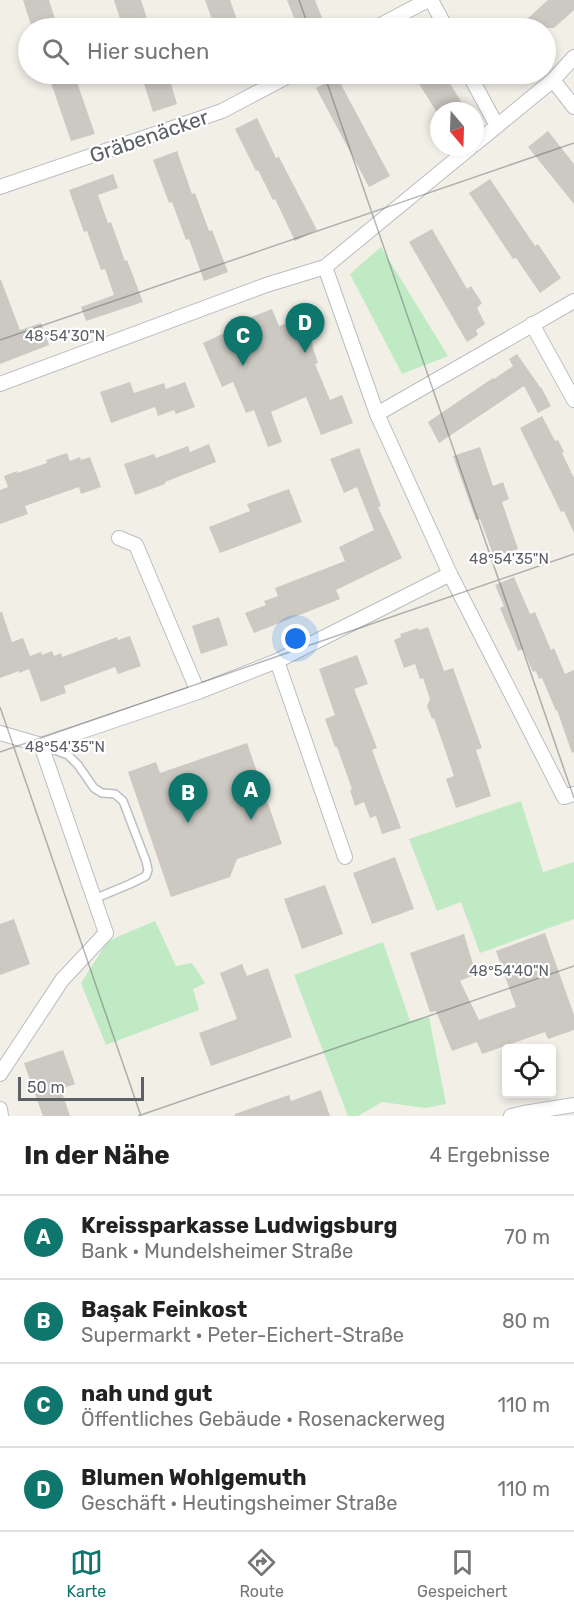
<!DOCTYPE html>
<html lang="de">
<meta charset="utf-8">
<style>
:root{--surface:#fff;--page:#f2f2f2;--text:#222;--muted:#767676;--line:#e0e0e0;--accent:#0f766e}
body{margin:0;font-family:Rubik,sans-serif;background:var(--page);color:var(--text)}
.controls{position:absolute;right:18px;bottom:18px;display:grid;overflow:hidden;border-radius:6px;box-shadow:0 3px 9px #0003}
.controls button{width:54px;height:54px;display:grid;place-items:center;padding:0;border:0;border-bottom:2px solid var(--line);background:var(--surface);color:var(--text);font:30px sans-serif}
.compass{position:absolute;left:430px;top:102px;width:54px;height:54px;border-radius:50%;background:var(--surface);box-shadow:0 3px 9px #0003;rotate:161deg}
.scale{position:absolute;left:18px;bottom:15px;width:126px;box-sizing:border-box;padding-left:6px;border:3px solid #5d6167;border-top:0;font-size:16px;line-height:21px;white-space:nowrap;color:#5d6167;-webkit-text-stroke:4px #fff;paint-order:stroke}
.you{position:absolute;left:296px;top:639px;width:21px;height:21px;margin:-15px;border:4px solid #fff;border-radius:50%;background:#1a73e8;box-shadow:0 0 0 9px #1a73e833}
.badge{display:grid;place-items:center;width:39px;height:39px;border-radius:50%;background:var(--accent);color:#fff;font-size:20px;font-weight:700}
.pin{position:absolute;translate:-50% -50px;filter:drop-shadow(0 2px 3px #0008)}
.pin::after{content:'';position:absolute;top:32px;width:21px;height:18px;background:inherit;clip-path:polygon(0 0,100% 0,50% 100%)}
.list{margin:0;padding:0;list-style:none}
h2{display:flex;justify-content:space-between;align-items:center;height:78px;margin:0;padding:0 24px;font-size:26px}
h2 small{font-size:20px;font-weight:400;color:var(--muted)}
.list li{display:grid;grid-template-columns:39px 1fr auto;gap:18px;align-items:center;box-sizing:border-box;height:84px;padding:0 24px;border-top:2px solid var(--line)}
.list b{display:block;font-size:22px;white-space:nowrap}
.list p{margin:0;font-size:20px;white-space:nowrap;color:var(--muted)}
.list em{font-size:20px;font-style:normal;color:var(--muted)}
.icon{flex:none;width:33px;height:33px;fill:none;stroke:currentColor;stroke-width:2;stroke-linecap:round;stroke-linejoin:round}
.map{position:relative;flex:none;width:574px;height:1116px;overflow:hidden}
.search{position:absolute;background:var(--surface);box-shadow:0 3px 9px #0003;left:18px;right:18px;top:18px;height:66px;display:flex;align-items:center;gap:15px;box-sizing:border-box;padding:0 21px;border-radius:33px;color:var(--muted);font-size:22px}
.sheet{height:414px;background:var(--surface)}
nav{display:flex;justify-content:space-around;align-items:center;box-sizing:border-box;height:84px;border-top:2px solid var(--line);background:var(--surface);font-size:16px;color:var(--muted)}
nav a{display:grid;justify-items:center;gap:3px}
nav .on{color:var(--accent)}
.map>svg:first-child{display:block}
.green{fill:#c0eac4}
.building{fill:#ccc9c2}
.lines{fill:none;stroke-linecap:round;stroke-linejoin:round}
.service-casing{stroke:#babdc2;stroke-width:10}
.minor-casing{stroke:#babdc2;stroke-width:16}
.service{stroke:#fff;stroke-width:7}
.minor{stroke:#fff;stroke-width:14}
.ticks{fill:none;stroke:#5d6167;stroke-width:1.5;stroke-opacity:0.45}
.labels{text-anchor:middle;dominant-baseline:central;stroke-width:4.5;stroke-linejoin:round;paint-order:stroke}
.street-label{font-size:21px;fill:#5d6167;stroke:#fff}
.ticks-label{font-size:15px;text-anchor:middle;fill:#5d6167;stroke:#fff;stroke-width:4.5;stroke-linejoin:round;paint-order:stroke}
</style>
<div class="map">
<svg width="574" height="1116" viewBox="0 0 574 1116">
<rect width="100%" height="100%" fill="#f1efe6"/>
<g class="green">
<path d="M381,247L448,356L402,374L350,274Z"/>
<path d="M521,801L543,872L574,862V919L480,953L461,902L437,911L409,839Z"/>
<path d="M155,921L176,966L192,963L205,983L193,989L199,1010L106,1045L81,983L108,941Z"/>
<path d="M383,942L410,1021L429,1017L446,1104L425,1108L382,1102L358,1116H348L294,975Z"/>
</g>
<g class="building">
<path d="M23,0H49L58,28H32Z"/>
<path d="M114,0H141L150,28H123Z"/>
<path d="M205,0H230L240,28H215Z"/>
<path d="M287,0H315L326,28H298Z"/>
<path d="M548,0H574V10L554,28H517Z"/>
<path d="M48,74H74L95,134L71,141Z"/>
<path d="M141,74H168L177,104L153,112Z"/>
<path d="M413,74H444L467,111H436Z"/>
<path d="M337,77L390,176L369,187L316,88Z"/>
<path d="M257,118L276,158L279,157L317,230L295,241L275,199L273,200L258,170L256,171L235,129Z"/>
<path d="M548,131L574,164V204L528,147Z"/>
<path d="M177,151L192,194L195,193L209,231L212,230L228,272L204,281L189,239L186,240L172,202L169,203L153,160Z"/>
<path d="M113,174L118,188L98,195L108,223L111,222L125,261L127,260L143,302L86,321L81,307L114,295L105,269L101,270L87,231L84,232L69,190Z"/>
<path d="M490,179L535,246L538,244L561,278L540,293L516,258L513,259L469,193Z"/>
<path d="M432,229L467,289L471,286L482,303L477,308L485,324L476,330L478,335L467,342L409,242Z"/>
<path d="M0,280H1L20,330L41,323L49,345L0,364Z"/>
<path d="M272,309L279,326L285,324L288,332L307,334L312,339L313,348L318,363L315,364L330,400L342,395L353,423L321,435L306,397L271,412L282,442L268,447L254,410L246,413L233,382L222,387L203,343L246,323L249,318Z"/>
<path d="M517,354L540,387H541L551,406L538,413L524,386L439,443L428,422L493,378L494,379L513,366L509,359Z"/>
<path d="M130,382L134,393L164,383L166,389L185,382L195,407L176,414L174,410L158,416L155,407L111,423L100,392Z"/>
<path d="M542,416L555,441L558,440L564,452L562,453L574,478V533L564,511L561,512L520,428Z"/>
<path d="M209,444L216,462L165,482V484L135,495L124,464L154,454L156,458L188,446L190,452Z"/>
<path d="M480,447L493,486L503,482L509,499L502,502L518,549L494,557L480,519L476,520L453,456Z"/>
<path d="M359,448L381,506L378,507L402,558L336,590L340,599L254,633L245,613L266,605L264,601L278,596L275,588L345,561L339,547L374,530L357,487L344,493L330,459Z"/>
<path d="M67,453L70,461L80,457L81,460L90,457L101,487L81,494L79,487L25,506L28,514L0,524V490L8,487L4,476L17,471V473L47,463L46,460Z"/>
<path d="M289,489L302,522L220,553L209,527L250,511L247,504Z"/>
<path d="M514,577L530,614L535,612L551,650L554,648L565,674L574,670V752L572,753L557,710L556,711L542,678L539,679L536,671L533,672L523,649L518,651L500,608L504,606L495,585Z"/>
<path d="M0,612H2L12,642L23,638L30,656L41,652L42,655L52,651L54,656L61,653L62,657L117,637L118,640L130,636L141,666L118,674L115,667L64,686L66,693L41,702L29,669L19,673V671L0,678Z"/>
<path d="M219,617L228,645L201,654L192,626Z"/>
<path d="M428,627L444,671L453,668L482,748L476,750L491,796L456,808L446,779L454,776L434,718L432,719L427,706L430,699L423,678L420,679L415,664L404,668L394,640L401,637L400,634L418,628L419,630Z"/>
<path d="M357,655L368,684L354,689L377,748L372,750L401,828L382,834L376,816L370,818L364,802L355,806L350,790L352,789L337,747H335L325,719L335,715L319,669Z"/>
<path d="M247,743L282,844L237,859L230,877L171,897L128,772L156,762L160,773Z"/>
<path d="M395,857L414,909L372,924L353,873Z"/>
<path d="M325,885L343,934L302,949L284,899Z"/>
<path d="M14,919L30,964L0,975V924Z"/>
<path d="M545,933L574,1015V1030L548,1039L545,1032L482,1054L477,1042L452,1051L436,1011L430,1012L410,953L464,934L476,974L460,981L479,1020L516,1007L496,951Z"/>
<path d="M242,964L247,976L268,968L292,1037L211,1066L199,1033L237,1019L220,973Z"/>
<path d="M63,1050L75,1084L61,1089L70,1116H43L24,1063Z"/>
<path d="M321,1090L330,1116H235V1114L289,1095L291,1101Z"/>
</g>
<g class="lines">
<defs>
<path id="service" d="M44,746L68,755L78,765L94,788L102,793L115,794L123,801L146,861L148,870L146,876L130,884L94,899"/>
<g id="minor">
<path d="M431,0L446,28"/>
<path d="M375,28L428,0"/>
<path d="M469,74L497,126"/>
<path d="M553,80L574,107"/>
<path d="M475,144L553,80L574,57"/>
<path d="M0,187L222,111L292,74"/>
<path d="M325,267L377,414L450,574L564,797L574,794"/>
<path d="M532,324L574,400"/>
<path d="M0,384L266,285L325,267L471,147"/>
<path d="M377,414L574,301"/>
<path d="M119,538L136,545L198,692"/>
<path d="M277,661L345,857"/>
<path d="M0,733L41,745L106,933L62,980L0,1074"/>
<path d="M41,745L198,692L277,661L450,574"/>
<path d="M0,1109L1,1116"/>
<path d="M511,1116L524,1113L574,1105"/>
</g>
</defs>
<use href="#service" class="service-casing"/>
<use href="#minor" class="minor-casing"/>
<use href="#service" class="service"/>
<use href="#minor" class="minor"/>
</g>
<path class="ticks" d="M299,0L309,28M324,74L574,798M0,340L574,143M0,707L141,1116M0,752L574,554M138,1116L574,966"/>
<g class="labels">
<g class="street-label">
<text transform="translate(149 136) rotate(-19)">Gräbenäcker</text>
</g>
</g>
<g class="ticks-label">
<text x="65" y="341">48°54'30"N</text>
<text x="509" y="564">48°54'35"N</text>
<text x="65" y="752">48°54'35"N</text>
<text x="509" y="976">48°54'40"N</text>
</g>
</svg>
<div class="controls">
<button><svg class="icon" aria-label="locate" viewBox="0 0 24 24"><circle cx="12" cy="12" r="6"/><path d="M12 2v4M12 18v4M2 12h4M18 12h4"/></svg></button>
</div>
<svg class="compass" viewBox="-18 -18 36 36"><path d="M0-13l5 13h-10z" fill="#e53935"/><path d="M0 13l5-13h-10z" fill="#767676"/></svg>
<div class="scale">50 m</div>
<div class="you"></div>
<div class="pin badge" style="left:251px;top:820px">A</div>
<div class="pin badge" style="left:188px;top:823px">B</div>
<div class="pin badge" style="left:243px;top:366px">C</div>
<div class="pin badge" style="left:305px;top:353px">D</div>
<div class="search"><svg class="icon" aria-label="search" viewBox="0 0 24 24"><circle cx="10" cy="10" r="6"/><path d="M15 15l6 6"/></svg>Hier suchen</div>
</div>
<section class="sheet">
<h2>In der Nähe<small>4 Ergebnisse</small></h2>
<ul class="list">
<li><span class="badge">A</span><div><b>Kreissparkasse Ludwigsburg</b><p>Bank · Mundelsheimer Straße</p></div><em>70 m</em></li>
<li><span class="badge">B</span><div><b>Başak Feinkost</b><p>Supermarkt · Peter-Eichert-Straße</p></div><em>80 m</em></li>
<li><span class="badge">C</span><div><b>nah und gut</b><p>Öffentliches Gebäude · Rosenackerweg</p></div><em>110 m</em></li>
<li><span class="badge">D</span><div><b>Blumen Wohlgemuth</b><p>Geschäft · Heutingsheimer Straße</p></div><em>110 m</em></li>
</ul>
</section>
<nav>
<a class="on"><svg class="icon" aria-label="map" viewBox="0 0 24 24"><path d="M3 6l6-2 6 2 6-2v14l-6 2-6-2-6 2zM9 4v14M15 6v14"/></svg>Karte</a>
<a><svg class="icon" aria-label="directions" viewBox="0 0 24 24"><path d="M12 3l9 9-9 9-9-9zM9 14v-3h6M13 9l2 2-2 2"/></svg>Route</a>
<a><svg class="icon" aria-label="saved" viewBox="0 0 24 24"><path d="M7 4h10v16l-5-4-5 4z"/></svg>Gespeichert</a>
</nav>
